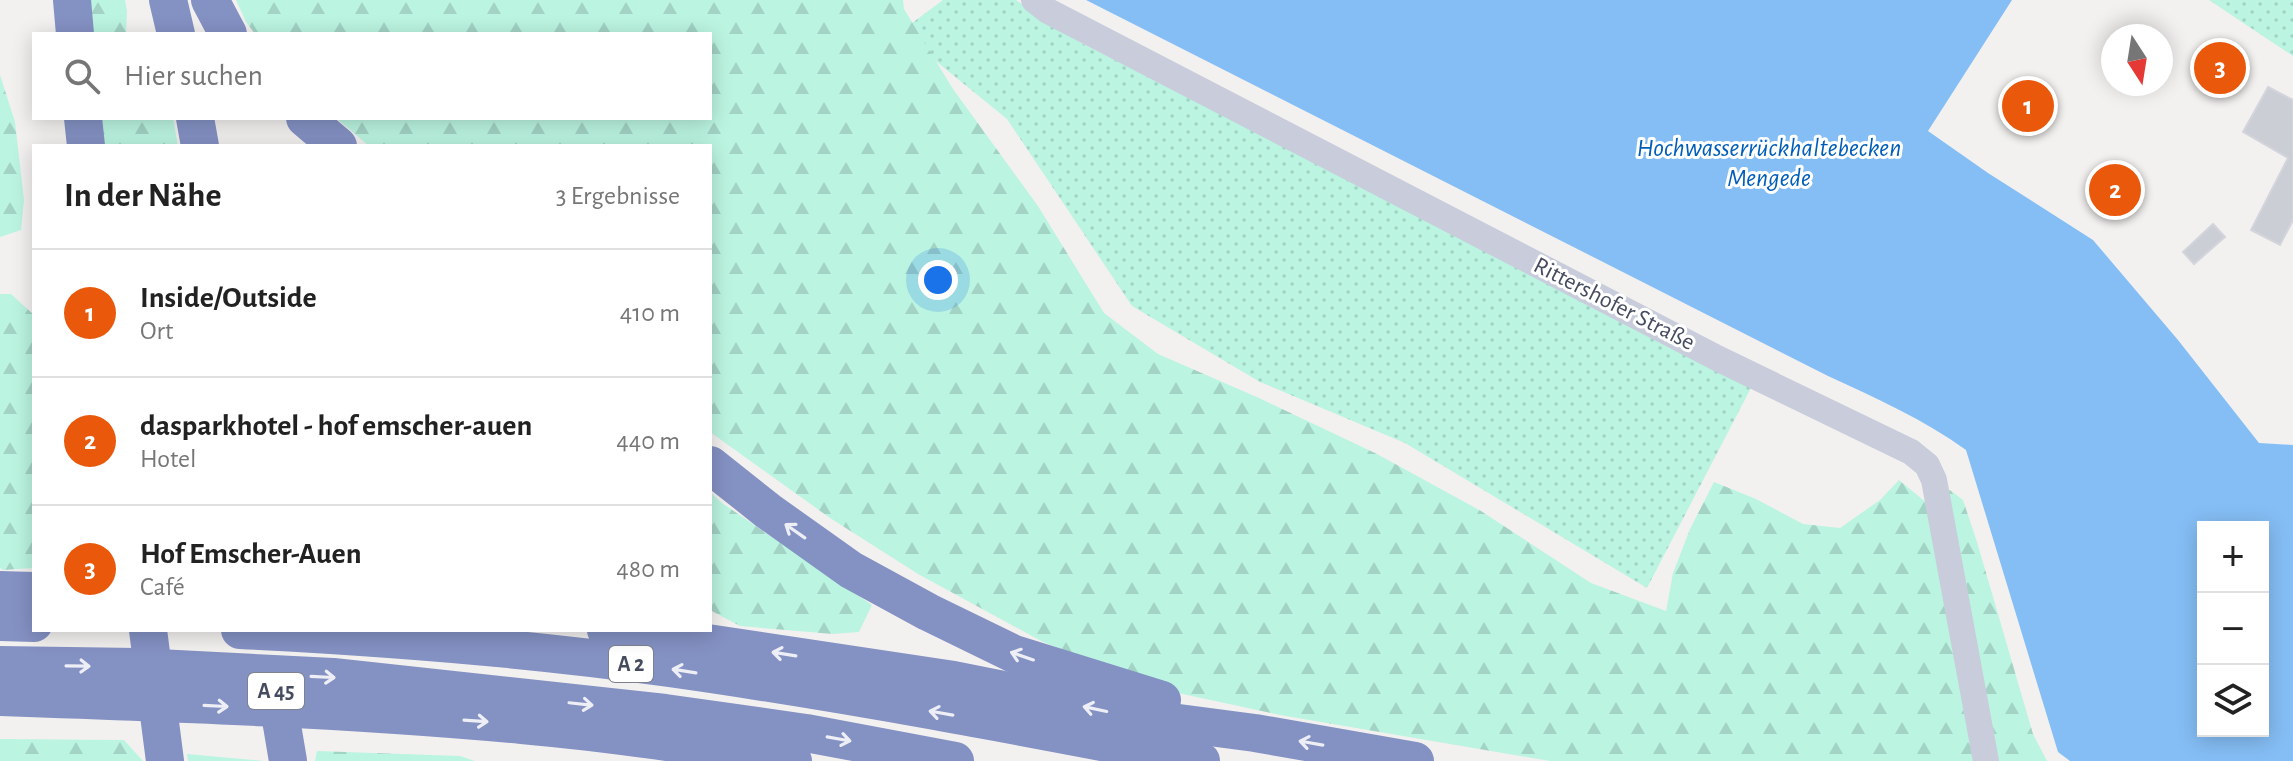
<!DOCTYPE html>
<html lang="de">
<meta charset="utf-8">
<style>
:root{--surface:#fff;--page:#f2f2f2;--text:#222;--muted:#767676;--line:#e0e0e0;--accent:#ea580c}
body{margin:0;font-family:"Alegreya Sans",sans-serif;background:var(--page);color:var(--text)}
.controls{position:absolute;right:24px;bottom:24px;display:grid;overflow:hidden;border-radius:0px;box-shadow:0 4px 20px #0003}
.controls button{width:72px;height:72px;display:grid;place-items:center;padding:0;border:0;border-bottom:2px solid var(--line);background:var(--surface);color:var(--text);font:40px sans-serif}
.compass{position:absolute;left:2101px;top:24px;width:72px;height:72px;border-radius:50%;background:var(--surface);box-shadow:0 4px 20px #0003;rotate:168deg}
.you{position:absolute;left:938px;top:280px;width:28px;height:28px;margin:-20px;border:6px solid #fff;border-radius:50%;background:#1a73e8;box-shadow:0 0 0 12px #1a73e833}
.badge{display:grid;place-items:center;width:52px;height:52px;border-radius:50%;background:var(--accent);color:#fff;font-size:26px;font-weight:700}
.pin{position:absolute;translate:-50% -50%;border:4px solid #fff;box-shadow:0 2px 8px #0006}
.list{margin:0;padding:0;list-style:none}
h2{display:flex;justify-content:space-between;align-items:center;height:104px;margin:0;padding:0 32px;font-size:34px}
h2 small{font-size:26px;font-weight:400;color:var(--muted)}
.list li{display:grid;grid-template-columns:52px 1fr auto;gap:24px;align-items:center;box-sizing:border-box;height:128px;padding:0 32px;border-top:2px solid var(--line)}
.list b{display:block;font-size:30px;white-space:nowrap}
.list p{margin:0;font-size:26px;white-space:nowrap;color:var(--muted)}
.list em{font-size:26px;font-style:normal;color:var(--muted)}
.icon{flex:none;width:44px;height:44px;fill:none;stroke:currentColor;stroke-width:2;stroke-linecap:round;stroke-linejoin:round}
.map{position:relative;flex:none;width:2293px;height:761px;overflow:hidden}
.search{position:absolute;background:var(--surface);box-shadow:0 4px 20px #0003;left:32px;top:32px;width:680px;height:88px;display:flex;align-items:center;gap:20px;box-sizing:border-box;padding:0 28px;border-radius:0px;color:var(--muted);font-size:30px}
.panel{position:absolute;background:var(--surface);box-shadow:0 4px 20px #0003;left:32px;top:144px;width:680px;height:488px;border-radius:0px}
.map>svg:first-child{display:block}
.grass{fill:url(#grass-dots)}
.forest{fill:url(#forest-firs)}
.water{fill:#85bef5;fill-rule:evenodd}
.building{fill:#ccced6;stroke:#d4d4dc;stroke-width:2}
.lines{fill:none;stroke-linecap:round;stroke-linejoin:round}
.minor{stroke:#c9cddb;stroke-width:26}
.highway{stroke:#8491c3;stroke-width:38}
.oneway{stroke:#edeef6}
.labels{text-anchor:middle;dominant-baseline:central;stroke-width:6;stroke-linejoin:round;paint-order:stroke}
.shield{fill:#fff;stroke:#7e8290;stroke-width:2}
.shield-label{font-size:22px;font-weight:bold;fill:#464c60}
.street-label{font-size:24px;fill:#464c60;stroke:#fff}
.water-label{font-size:26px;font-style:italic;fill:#005eb9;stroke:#fff}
</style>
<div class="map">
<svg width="2293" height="761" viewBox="0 0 2293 761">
<defs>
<pattern id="grass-dots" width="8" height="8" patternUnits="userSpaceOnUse" patternTransform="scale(2)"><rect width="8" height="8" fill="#bbf4e1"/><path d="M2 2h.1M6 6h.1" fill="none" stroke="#a2d3c4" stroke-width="1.8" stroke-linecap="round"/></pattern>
<pattern id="forest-firs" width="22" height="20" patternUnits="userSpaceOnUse" patternTransform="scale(2)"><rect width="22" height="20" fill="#bbf4e1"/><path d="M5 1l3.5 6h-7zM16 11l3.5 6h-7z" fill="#a2d3c4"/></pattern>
</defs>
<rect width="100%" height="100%" fill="#f3f1f0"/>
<g class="grass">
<path d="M943,0H1016L1081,43L1383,194L1753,384L1647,588L1405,443L1260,382L1132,306L1007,119L900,32Z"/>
<path d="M2209,0H2293V56Z"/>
</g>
<g class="forest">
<path d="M89,0H125L127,11L126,34H92Z"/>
<path d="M236,0H903L904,9L953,89L1038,206L1104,313L1158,354L1259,398L1377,454L1481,511L1591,583L1666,611L1673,573L1690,529L1714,482L1756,499L1803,524L1840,528L1880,500L1899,480L1928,504L1940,501L1950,490L1963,500L1977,542L2033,734L2047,761H1550L1280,715L1164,690L1043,642L918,574L830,518L710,432V146H369L336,118H710V34H255L246,22Z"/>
<path d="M0,75L15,122L24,200L21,230L0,237Z"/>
<path d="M100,118H173L178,146H103Z"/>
<path d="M0,294H11L34,315V568L3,570L0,568Z"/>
<path d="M710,492L722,503L872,605L859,632L833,634L740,626L710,610Z"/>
<path d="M0,739L124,740L143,761H0Z"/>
<path d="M317,751L460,756L475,761H315Z"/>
<path d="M187,754L265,761H188Z"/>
</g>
<path class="water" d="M1086,0H2012L1928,131L1988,173L2093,240L2178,340L2259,443L2293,445V761H2070L2058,752L1966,450C1923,419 1876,398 1828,376ZM2203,527H2263V731H2203Z"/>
<g class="building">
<path d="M2214,44L2244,63L2224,94L2194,75Z"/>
<path d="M2268,87L2293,100V220L2280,245L2251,230L2288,158L2243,132Z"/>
<path d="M2213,224L2225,237L2194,264L2183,252Z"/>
</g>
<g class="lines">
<path class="minor" d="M1034,0L1048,11L1719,359L1911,452L1927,465L1934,480L1986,761"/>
<g class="highway">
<path d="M72,0L75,34"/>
<path d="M168,0L176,34"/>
<path d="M210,0L228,34"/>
<path d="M83,118L86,146"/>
<path d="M195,118L200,146"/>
<path d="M305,118L338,146"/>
<path d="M710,465L768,511L851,570L928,612L1014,654L1162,700"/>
<path d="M0,590L34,591"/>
<path d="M0,622L34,623"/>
<path d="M148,630L165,761"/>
<path d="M240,630C383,637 527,648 669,668C847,693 1024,727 1201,761"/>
<path d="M606,630L674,638L954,680L1141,718L1255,733L1415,761"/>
<path d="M0,665L138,667L333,677L665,713L806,733L955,761"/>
<path d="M275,684L288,761"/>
<path d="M0,697C174,703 348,709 522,725C613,733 703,747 793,761"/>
</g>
</g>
<defs><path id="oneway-shaft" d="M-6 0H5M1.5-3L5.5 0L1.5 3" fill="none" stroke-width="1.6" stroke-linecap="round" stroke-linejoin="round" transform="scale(2)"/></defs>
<g class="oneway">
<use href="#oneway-shaft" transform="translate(795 531) rotate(-145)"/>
<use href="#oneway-shaft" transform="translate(784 654) rotate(-171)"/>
<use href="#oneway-shaft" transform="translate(1022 656) rotate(-161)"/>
<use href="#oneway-shaft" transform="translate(78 666) rotate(1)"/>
<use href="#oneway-shaft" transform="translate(684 671) rotate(-171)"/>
<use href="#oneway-shaft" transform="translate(323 677) rotate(3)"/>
<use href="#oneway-shaft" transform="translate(581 704) rotate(6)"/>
<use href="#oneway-shaft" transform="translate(216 706) rotate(3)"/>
<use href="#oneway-shaft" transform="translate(1095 709) rotate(-168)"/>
<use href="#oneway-shaft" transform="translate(941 713) rotate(-170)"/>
<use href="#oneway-shaft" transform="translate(476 721) rotate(4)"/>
<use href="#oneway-shaft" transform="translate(839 739) rotate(10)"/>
<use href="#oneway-shaft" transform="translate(1311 743) rotate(-170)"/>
</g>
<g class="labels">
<g class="shield">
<rect x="609" y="646" width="44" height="36" rx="6"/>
<rect x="248" y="673" width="56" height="36" rx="6"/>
</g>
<g class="shield-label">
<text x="631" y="664">A 2</text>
<text x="276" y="691">A 45</text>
</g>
<g class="street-label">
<text transform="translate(1614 304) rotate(27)">Rittershofer Straße</text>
</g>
<g class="water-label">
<text x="1769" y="148">Hochwasserrückhaltebecken<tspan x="1769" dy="30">Mengede</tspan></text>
</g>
</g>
</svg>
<div class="controls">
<button>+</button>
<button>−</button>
<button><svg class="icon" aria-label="layers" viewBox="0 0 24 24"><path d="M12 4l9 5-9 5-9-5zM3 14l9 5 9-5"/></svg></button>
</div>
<svg class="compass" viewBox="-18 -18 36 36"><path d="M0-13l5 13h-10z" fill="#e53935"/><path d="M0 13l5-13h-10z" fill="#767676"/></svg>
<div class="you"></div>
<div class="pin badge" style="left:2028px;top:106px">1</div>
<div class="pin badge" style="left:2115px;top:190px">2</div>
<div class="pin badge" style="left:2220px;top:68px">3</div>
<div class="search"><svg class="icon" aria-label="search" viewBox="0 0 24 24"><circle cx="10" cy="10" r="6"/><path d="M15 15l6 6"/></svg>Hier suchen</div>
<section class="panel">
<h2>In der Nähe<small>3 Ergebnisse</small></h2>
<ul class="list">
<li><span class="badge">1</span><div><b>Inside/Outside</b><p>Ort</p></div><em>410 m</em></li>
<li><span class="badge">2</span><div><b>dasparkhotel - hof emscher-auen</b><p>Hotel</p></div><em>440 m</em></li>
<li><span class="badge">3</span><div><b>Hof Emscher-Auen</b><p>Café</p></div><em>480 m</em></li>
</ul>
</section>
</div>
